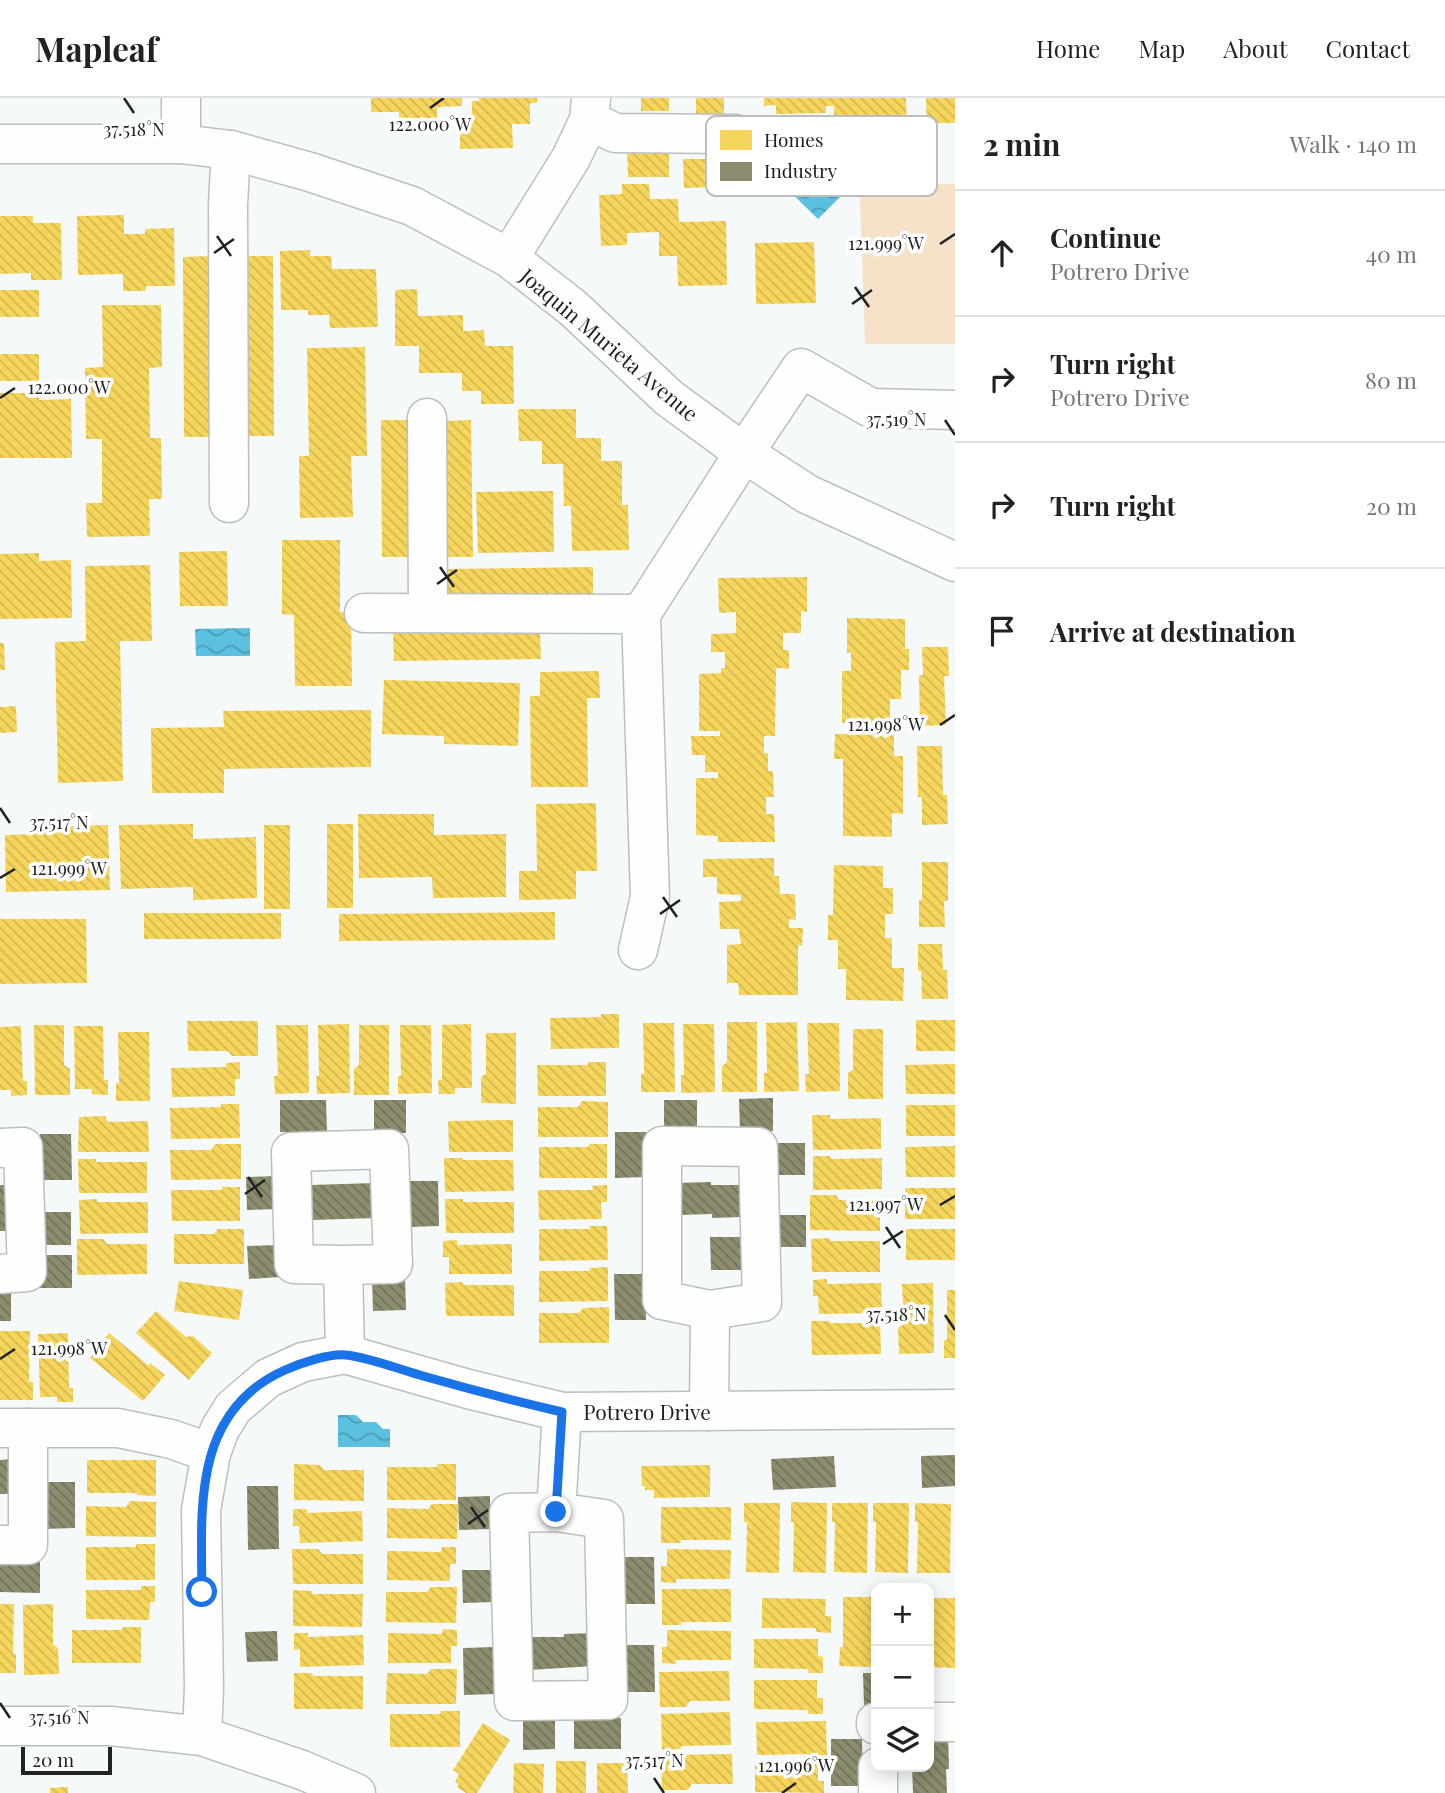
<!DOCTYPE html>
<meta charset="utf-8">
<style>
:root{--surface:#fff;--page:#f6f6f6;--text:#222;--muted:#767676;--line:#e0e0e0}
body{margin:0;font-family:"Playfair Display",serif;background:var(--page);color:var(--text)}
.controls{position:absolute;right:21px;bottom:21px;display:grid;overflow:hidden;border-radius:14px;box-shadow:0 4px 18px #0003}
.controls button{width:63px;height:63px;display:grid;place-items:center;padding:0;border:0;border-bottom:2px solid var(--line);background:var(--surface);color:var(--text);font:35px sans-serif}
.scale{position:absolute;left:21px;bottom:18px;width:91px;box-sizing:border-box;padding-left:7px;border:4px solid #202223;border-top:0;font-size:19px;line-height:24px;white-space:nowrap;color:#202223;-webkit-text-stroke:5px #fff;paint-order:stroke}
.stop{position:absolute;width:21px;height:21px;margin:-16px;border:5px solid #1a73e8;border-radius:50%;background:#fff}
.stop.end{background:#1a73e8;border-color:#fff;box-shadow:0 2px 7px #0008}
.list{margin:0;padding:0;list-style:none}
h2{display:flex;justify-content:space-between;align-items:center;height:91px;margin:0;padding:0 28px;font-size:30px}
h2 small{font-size:23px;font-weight:400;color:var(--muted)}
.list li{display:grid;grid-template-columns:46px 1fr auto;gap:21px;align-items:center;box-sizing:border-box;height:126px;padding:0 28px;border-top:2px solid var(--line)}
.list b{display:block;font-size:26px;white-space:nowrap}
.list p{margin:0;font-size:23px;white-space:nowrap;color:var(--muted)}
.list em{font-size:23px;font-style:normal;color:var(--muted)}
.icon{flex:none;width:38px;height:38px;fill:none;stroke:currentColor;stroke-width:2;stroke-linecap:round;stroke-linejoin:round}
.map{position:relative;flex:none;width:955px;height:1695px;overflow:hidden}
header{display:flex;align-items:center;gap:42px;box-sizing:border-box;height:98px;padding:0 35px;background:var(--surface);border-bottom:2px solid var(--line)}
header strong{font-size:33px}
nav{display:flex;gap:38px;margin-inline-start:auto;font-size:24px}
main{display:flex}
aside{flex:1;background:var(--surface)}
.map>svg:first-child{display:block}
.pitch{fill:#f6e2c8}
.water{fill:url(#water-waves)}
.homes{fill:url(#homes-back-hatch)}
.industry{fill:url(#industry-back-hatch)}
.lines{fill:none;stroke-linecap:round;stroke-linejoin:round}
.minor-casing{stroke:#bcbfc0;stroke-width:41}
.minor{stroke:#fefefe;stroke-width:38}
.route{stroke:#1a73e8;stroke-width:9}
.ticks{fill:none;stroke:#202223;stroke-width:2.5}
.labels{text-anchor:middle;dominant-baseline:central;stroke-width:7;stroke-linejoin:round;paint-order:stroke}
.street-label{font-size:21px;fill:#202223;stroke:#fff}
.key{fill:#fff;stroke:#bcbdbd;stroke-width:2}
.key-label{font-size:19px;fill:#202223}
.ticks-label{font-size:18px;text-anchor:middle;fill:#202223;stroke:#fff;stroke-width:7;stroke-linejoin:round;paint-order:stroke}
</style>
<header>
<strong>Mapleaf</strong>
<nav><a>Home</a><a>Map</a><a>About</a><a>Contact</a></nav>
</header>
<main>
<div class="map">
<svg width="955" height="1695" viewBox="0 0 955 1695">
<defs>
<pattern id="water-waves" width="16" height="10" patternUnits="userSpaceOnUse" patternTransform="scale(1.75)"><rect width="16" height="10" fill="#5cc1e0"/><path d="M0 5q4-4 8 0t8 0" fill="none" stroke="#4c9cb5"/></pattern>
<pattern id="homes-back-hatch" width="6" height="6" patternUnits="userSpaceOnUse" patternTransform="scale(1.75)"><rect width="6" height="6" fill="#f6d55c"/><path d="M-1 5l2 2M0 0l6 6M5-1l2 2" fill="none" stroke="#d3b750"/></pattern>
<pattern id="industry-back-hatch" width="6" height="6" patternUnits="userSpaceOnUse" patternTransform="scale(1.75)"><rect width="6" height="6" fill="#8c8c6e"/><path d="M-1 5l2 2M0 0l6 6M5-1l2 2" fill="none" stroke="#72725a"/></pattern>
</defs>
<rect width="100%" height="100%" fill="#f5f9fa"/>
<path class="pitch" d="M906,86H955V246H865L860,99Z"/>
<g class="water">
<path d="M799,62L822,86L837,72L852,87L818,121L778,82Z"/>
<path d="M250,530V558H196L195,531Z"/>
<path d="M338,1317H356L363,1324H376L383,1331H390V1349H338Z"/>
</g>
<g class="homes">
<path d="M371,0H462V8L437,9V20H399V14H371Z"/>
<path d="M479,0H537V5H530V26H512L513,50L460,51V25H472V3H479Z"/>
<rect x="641" y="0" width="28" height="13"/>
<path d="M696,0H724V26L696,27Z"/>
<path d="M764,0H906L907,29L854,30V25H834V8H826V15L776,16V7L764,8Z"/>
<path d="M926,0H955V25H927Z"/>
<path d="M669,50V79H628L627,51Z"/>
<path d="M683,61H710L711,67L738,66L740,93L714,94L713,89L684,90Z"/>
<path d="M622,86H649L650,101H678L679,124L726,123L727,187L678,188L677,158H659V134L627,135V147L601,148L599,97L622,96Z"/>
<path d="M124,117V136H145V131L174,130L175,188H146V193H123V176L78,177L77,118Z"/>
<path d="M0,118H33V125H61L62,182H31V175L0,176Z"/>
<path d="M814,144L816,205L756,206L755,145Z"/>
<path d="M310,152V158H331L332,171H376L378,229L330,230L329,217H308V212H281L280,153Z"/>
<path d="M211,158V339H184L183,159Z"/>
<path d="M246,158H273L274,338H247Z"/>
<path d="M417,191L418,218L463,217V233L484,232L485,248H513L514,306H481V293H462V275H419V248H395V192Z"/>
<rect x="0" y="192" width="39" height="27"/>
<path d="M102,207H161L162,269L149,270L150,340H161L162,401H149L150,438L87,439L86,405H102V341H86L85,270L103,269Z"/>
<path d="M365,249L367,358H351L353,419L300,420L299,358H309L307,250Z"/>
<rect x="0" y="256" width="39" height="27"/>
<path d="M0,295H39V302L71,301L72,360H0Z"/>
<path d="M518,311H576V340H601V363H622V407H628L629,452L572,453L571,408H564L563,366H542V343H519Z"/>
<path d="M381,322H409L410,459H382Z"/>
<path d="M471,322L473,459H445L444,323Z"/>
<path d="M553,393L554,454L478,455L476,394Z"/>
<path d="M282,442H340V514H351L352,588H295L294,517L282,516Z"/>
<path d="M227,453L228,508H180L179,454Z"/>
<path d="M39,455V463L71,462L72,520L0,521V456Z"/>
<path d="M150,467L152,543H120L123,683L58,685L55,544L86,543L85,468Z"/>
<path d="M593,469V497L447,499L446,471Z"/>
<path d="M807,479V514L801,513V535H783V552H789V571L776,570L775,638H764V655H768V673H773L774,699H766V716H774L775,744H718V738L696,737V680H718V674H705V657H692L691,638H720V633H699V576L721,575V570H725V554H711V536L736,535V514L719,515L718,480Z"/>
<path d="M847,520L905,521V551H909V572H901V601H890V625H842V573H851V554L847,555Z"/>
<path d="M540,533L541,561L394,563L393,535Z"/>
<path d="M0,545H4L5,572H0Z"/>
<path d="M922,549H948L949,578H944L946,627L920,628L919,577H923Z"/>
<path d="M599,573L600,600H587L588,689H531L530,598H540V574Z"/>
<path d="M384,582L520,585L518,648L444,646V638L382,636Z"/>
<path d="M16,608L17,634L0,635V609Z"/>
<path d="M371,612V669L224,671V695H152L151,630L224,629L223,613Z"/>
<path d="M835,636L894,637V658H903V716L892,715V739L843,738V661H834Z"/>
<path d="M917,648H942L943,697H947L948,726L922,727V699H918Z"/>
<path d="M596,705L597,773H576V801L519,802V773H537L536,706Z"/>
<path d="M358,716H434V737L506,736V799L433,800L432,779L359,780Z"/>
<path d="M193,726V741L256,739L257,800L193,802V789L121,791L119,727Z"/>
<rect x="327" y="726" width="26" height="84"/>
<path d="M108,727L110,792L6,794L5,737L36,736V729Z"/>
<rect x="264" y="727" width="26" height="84"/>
<path d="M774,760V778H779L780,796H795L796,822L789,821V830H803L802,848L798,847V897H739L738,885H727V847L741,846L739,831H720L719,804L741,803V797L717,796V779H703V761Z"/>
<path d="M922,764H948V803H944L945,829H919V802H922Z"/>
<path d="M834,767L883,768V790H893V816H885V840H892V870H904L903,903L846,902V871H838V842H828V817H833Z"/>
<path d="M555,814V842L339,843V816Z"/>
<rect x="144" y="815" width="137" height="26"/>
<path d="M0,821H86L87,885L0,886Z"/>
<path d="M918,846H942L943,872H947L948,901H922L921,873H918Z"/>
<path d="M601,916H619V950L551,951L550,920L601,919Z"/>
<rect x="916" y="922" width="39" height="31"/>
<path d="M187,923H258V958H232L228,953H188Z"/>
<path d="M727,924H757V994H722V968L727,964Z"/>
<path d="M797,924L799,993L764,994V975H767L766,925Z"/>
<path d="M643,925H674L675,994H641V976H644Z"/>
<path d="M807,925H839L840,993L806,994L805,976H809Z"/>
<path d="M349,926L350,995L317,996L316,978H319L318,927Z"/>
<path d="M471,926L472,990H455V996H439L438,982H442V927Z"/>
<path d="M683,926H714L715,994L681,995V977H684Z"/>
<path d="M34,927H64V967L70,971V997H35Z"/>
<path d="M276,927H308L309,995L275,996L274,978H278Z"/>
<path d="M359,927H389V997H354V971L359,967Z"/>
<path d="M400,927H431L432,995L398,996V978H401Z"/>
<path d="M21,928L23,983H27V997L11,998V992H0V929Z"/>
<path d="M74,928H103L104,982H108V997L92,996V991H75Z"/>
<path d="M853,931H883V1001H848V975L853,972Z"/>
<path d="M118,934H149L150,1003H116V985H119Z"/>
<path d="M486,935H516V1006L481,1005V979L486,976Z"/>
<path d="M240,964V981H235V998L172,999L171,970L226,969V965Z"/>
<path d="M588,964H606V998H538L537,967H588Z"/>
<path d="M955,966V996H906L905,967Z"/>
<path d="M582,1003L608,1004V1039H538V1009H578Z"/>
<path d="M221,1006H239L240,1040L171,1041L170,1010L221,1009Z"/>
<rect x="906" y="1007" width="49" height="31"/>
<path d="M812,1017H830V1021L881,1020V1051L813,1052Z"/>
<path d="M105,1018L108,1024L148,1023L149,1054H78L79,1019Z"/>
<path d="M513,1022V1054H449L448,1023Z"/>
<path d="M215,1046H241V1081L171,1082L170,1052H211Z"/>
<path d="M589,1046H607V1080H539V1049H589Z"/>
<path d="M955,1048V1079H906L905,1049Z"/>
<path d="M813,1058H830L831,1061L882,1060V1091L813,1092Z"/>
<path d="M444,1060H462L463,1062H513L514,1093L445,1094Z"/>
<path d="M78,1061H96V1064H147V1095H79Z"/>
<path d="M607,1087V1104H601L602,1121L539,1122L538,1092H593L592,1088Z"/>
<path d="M222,1089H240V1123H172L171,1092H222Z"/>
<rect x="905" y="1090" width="50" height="31"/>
<path d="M810,1097H836L839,1102L880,1103V1133L810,1132Z"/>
<path d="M97,1101V1104H148V1135L80,1136L79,1102Z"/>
<path d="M445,1101H463V1104H514V1135H446Z"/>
<path d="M589,1128H607L608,1162L539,1163V1131H590Z"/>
<path d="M218,1131H244V1166H174V1136H214Z"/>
<rect x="906" y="1131" width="49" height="31"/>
<path d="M829,1140L830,1143H880V1174H812L811,1141Z"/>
<path d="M77,1141H103L107,1146H147V1176L77,1177Z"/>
<path d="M457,1142V1147L512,1146V1176H449V1159H443V1143Z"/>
<path d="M608,1169V1203L539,1204V1173H589L590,1170Z"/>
<path d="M827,1181V1186L881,1185L882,1215L819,1216L818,1198H813V1182Z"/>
<path d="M179,1183L243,1192L239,1222L174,1213Z"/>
<path d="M463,1184V1187H514V1218H446L445,1185Z"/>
<path d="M933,1185L934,1255L899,1256L898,1230L904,1226L902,1186Z"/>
<path d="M947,1192H955V1260H944V1242H947Z"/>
<path d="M609,1209V1245H539V1215H579L583,1210Z"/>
<path d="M156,1213L186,1239L193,1238L212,1255L189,1282L136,1235Z"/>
<path d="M811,1223H829L830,1225H880L881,1256L812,1257Z"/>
<path d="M0,1233H30L29,1284H33V1302H0Z"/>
<path d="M68,1235L69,1290H73V1304H57V1299H40L38,1236Z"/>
<path d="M109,1235L149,1268L150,1265L165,1277L143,1303L90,1260Z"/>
<path d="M87,1362H156V1398L137,1397V1395H87Z"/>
<path d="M294,1366L320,1367L324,1372H364V1403L294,1402Z"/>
<path d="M437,1366H456V1402H387V1369H437Z"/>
<path d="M710,1367V1399L654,1400V1392H645V1388H642L641,1368Z"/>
<path d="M130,1403L156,1404V1439L86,1438V1408L126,1409Z"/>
<path d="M791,1404L827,1405L826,1475L793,1474L794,1424H791Z"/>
<path d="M744,1405H780L779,1475L746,1474L747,1424H744Z"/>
<path d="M832,1405H868L867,1475L834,1474L835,1424H832Z"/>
<path d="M873,1405H909L908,1475L875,1474L876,1424H873Z"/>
<path d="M915,1405L951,1406L950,1475H917L918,1424H915Z"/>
<path d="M432,1406H458L457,1441L387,1440V1410L428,1411Z"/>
<path d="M661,1409H731V1442H680L681,1445H661Z"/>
<path d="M293,1411H307V1415L362,1413L363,1443L300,1445L299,1428H293Z"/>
<path d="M136,1446H155V1482H86V1449H136Z"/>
<path d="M442,1449H456V1466H450V1483L387,1482V1453L441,1454Z"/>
<path d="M292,1451H318L322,1456H363V1486H293Z"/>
<path d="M667,1451L731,1452L730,1481H676V1485L661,1484V1468H667Z"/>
<path d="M141,1488H155V1504H150L149,1522L86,1521V1492H141Z"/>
<path d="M431,1489H457L456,1525L386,1524V1494H427Z"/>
<path d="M662,1491H731V1524H681V1527H662Z"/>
<path d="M293,1492L312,1493V1496H363L362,1529L293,1528Z"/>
<path d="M843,1499H876L875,1569L839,1568L840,1549H843Z"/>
<path d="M762,1500L826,1501L825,1518H831V1535L816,1534V1530H762Z"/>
<path d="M929,1500H955V1570L929,1569Z"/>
<path d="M0,1506H14L13,1556H16V1575H0Z"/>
<path d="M53,1506V1547L58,1550L59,1576L24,1577L23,1507Z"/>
<path d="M123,1529H141V1565H72V1532H122Z"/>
<path d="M443,1531L457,1532V1548H451V1565H388V1535L442,1536Z"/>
<path d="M667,1532L731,1533V1562H676V1566L662,1565V1549H667Z"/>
<path d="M294,1535H308V1539L363,1537L364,1567L300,1569V1551L294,1552Z"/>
<path d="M754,1541H818V1558L823,1559V1575H809L808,1571L754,1570Z"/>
<path d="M431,1571H457L456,1606H386L387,1575L427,1576Z"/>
<path d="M729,1573L730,1603H690L686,1609H660L659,1574Z"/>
<path d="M294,1575H312L313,1578H363V1611H294Z"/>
<path d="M754,1582H817V1600H823V1616H808V1612L754,1611Z"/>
<path d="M440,1613H460V1649H390V1616H441Z"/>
<path d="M730,1614L731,1647L681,1648V1651L662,1652L661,1616Z"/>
<path d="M826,1623L827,1659H808V1656L757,1657L756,1624Z"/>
<path d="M483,1625L510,1642L477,1695H466L457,1689L459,1686L455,1684L459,1676L453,1672Z"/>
<path d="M732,1656L733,1686H692L688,1692H662L661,1657Z"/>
<rect x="556" y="1663" width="30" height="32"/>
<path d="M755,1664L818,1665V1683H824V1695L755,1694Z"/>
<path d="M514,1665L544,1666L543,1695H513Z"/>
<path d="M597,1665H627L628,1695H597Z"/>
<path d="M68,1689V1695H50V1690Z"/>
</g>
<g class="industry">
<path d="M773,1000V1033H740L739,1001Z"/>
<path d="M280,1002H326L327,1034H280Z"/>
<rect x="374" y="1002" width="32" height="33"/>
<rect x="664" y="1002" width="33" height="32"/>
<path d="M615,1034H646V1079L615,1080Z"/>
<path d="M40,1036H71L72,1082H41Z"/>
<rect x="772" y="1045" width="33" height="32"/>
<path d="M278,1078L280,1111L247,1112L246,1079Z"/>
<path d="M407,1083H438L439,1128L408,1129Z"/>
<path d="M711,1084V1087H741V1119L712,1120V1116L679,1117L676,1085Z"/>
<path d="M375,1085L376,1120L312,1122L311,1087Z"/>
<path d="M0,1087H7L8,1133H0Z"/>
<rect x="39" y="1114" width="32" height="33"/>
<rect x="773" y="1117" width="33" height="32"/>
<path d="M710,1139H741L742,1172H711Z"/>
<path d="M279,1147L280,1179L249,1181L247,1148Z"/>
<rect x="40" y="1157" width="32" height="33"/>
<path d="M614,1176H645L646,1222H615Z"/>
<path d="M405,1180L406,1212L373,1213L372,1181Z"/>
<rect x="0" y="1190" width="11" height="33"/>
<path d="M955,1357V1388L922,1390L921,1358Z"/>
<path d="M834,1358L836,1389L773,1392L771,1361Z"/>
<path d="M12,1361L13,1396H0V1362Z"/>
<path d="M42,1384H75V1430L43,1431Z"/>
<path d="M247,1388H278L279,1451L248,1452Z"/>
<path d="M490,1398V1431L459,1432L458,1399Z"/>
<path d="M623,1459H654L655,1506H623Z"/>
<path d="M0,1463L40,1464V1495L0,1494Z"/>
<path d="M462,1472H494V1504L463,1505Z"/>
<path d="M277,1533L278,1563L247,1564L245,1534Z"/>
<path d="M593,1535L594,1568L529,1572L531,1539H564V1536Z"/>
<path d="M623,1547H654L655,1594H624Z"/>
<path d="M495,1549V1596L464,1597L463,1550Z"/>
<path d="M863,1575H876V1606L864,1607Z"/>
<path d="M523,1619H555V1651L523,1652Z"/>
<rect x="574" y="1620" width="47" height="31"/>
<path d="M948,1636L949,1671H946L947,1695H913L912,1669H929V1640Z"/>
<path d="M831,1641H862L863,1688H831Z"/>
</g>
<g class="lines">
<defs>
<g id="minor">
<path d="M589,22L615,35L736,36"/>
<path d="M0,46H181L231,52L310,74L412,108L509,160L573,210L669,300L744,355L807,396L955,464"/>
<path d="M181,46V0"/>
<path d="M509,160L571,60L589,22L591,0"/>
<path d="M427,320L428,515"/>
<path d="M229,405L228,106L231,52"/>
<path d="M364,515L641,516"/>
<path d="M638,852L650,799L641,516L744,355L801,270L871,310L955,312"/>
<path d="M0,1050L23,1049L27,1174L0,1176"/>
<path d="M343,1167L294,1166L291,1054L389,1051L393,1166L343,1167L345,1256"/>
<path d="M709,1313L710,1212L662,1202V1048L758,1049L762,1204L710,1212"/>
<path d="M0,1330H118L171,1341L211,1355"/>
<path d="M556,1414L604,1421L608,1602L514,1603L509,1415L556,1414L562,1314"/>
<path d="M0,1447H28V1330"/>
<path d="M876,1624V1627"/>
<path d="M929,1624H955"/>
<path d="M0,1628H111L202,1638L302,1672L356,1695"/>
<path d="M202,1638L204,1590L201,1412L211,1355L220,1331L233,1310L268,1280L303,1264L345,1256L468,1291L562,1314L955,1311"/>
<path d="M878,1669V1695"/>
</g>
</defs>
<use href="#minor" class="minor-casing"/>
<use href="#minor" class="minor"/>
</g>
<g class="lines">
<path class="route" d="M202,1494C201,1408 193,1313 285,1272C301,1265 330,1255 346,1257C367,1259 402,1272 423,1278C469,1291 515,1303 562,1314L556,1414"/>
</g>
<path class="ticks" d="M124,0L134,15M430,10L444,0M217,138L231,158M940,146L955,136M214,155L234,141M855,189L869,209M852,206L872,192M0,300L15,290M945,322L955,337M440,469L454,489M437,486L457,472M940,627L955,617M0,710L10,725M0,780L15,771M663,799L677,819M660,816L680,802M248,1079L262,1099M245,1096L265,1082M940,1107L955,1098M886,1129L900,1150M883,1146L903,1133M945,1217L955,1232M0,1261L15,1251M471,1409L485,1429M468,1426L488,1412M0,1605L10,1620M654,1680L664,1695M782,1695L796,1685"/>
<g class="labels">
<g class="street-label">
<text transform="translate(610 246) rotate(40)">Joaquin Murieta Avenue</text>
<text x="647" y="1313">Potrero Drive</text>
</g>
</g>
<rect x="706" y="18" width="231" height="80" rx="10" class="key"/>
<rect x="720" y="32" width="32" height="20" fill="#f6d55c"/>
<rect x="720" y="64" width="32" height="19" fill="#8c8c6e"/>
<g class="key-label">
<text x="764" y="49">Homes</text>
<text x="764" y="80">Industry</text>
</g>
<g class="ticks-label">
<text x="430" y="33">122.000°W</text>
<text x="134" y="38">37.518°N</text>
<text x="886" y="152">121.999°W</text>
<text x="69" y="296">122.000°W</text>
<text x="896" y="328">37.519°N</text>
<text x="886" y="633">121.998°W</text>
<text x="59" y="731">37.517°N</text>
<text x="69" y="777">121.999°W</text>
<text x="886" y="1113">121.997°W</text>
<text x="896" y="1223">37.518°N</text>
<text x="69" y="1257">121.998°W</text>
<text x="59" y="1626">37.516°N</text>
<text x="654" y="1669">37.517°N</text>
<text x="796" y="1674">121.996°W</text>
</g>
</svg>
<div class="controls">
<button>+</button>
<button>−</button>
<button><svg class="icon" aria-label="layers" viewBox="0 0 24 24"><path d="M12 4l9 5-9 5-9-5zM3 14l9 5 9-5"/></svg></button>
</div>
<div class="scale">20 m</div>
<div class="stop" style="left:202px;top:1494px"></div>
<div class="stop end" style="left:556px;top:1414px"></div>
</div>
<aside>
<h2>2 min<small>Walk · 140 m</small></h2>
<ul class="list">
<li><svg class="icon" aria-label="ahead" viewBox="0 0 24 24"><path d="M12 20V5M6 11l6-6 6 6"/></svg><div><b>Continue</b><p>Potrero Drive</p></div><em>40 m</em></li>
<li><svg class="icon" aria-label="right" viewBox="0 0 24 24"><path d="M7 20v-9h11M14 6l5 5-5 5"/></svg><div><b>Turn right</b><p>Potrero Drive</p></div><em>80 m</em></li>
<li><svg class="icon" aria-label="right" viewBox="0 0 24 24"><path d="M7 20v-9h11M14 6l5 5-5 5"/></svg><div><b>Turn right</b></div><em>20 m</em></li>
<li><svg class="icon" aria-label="arrive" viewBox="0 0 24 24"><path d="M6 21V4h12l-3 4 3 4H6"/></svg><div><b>Arrive at destination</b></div></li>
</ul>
</aside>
</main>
